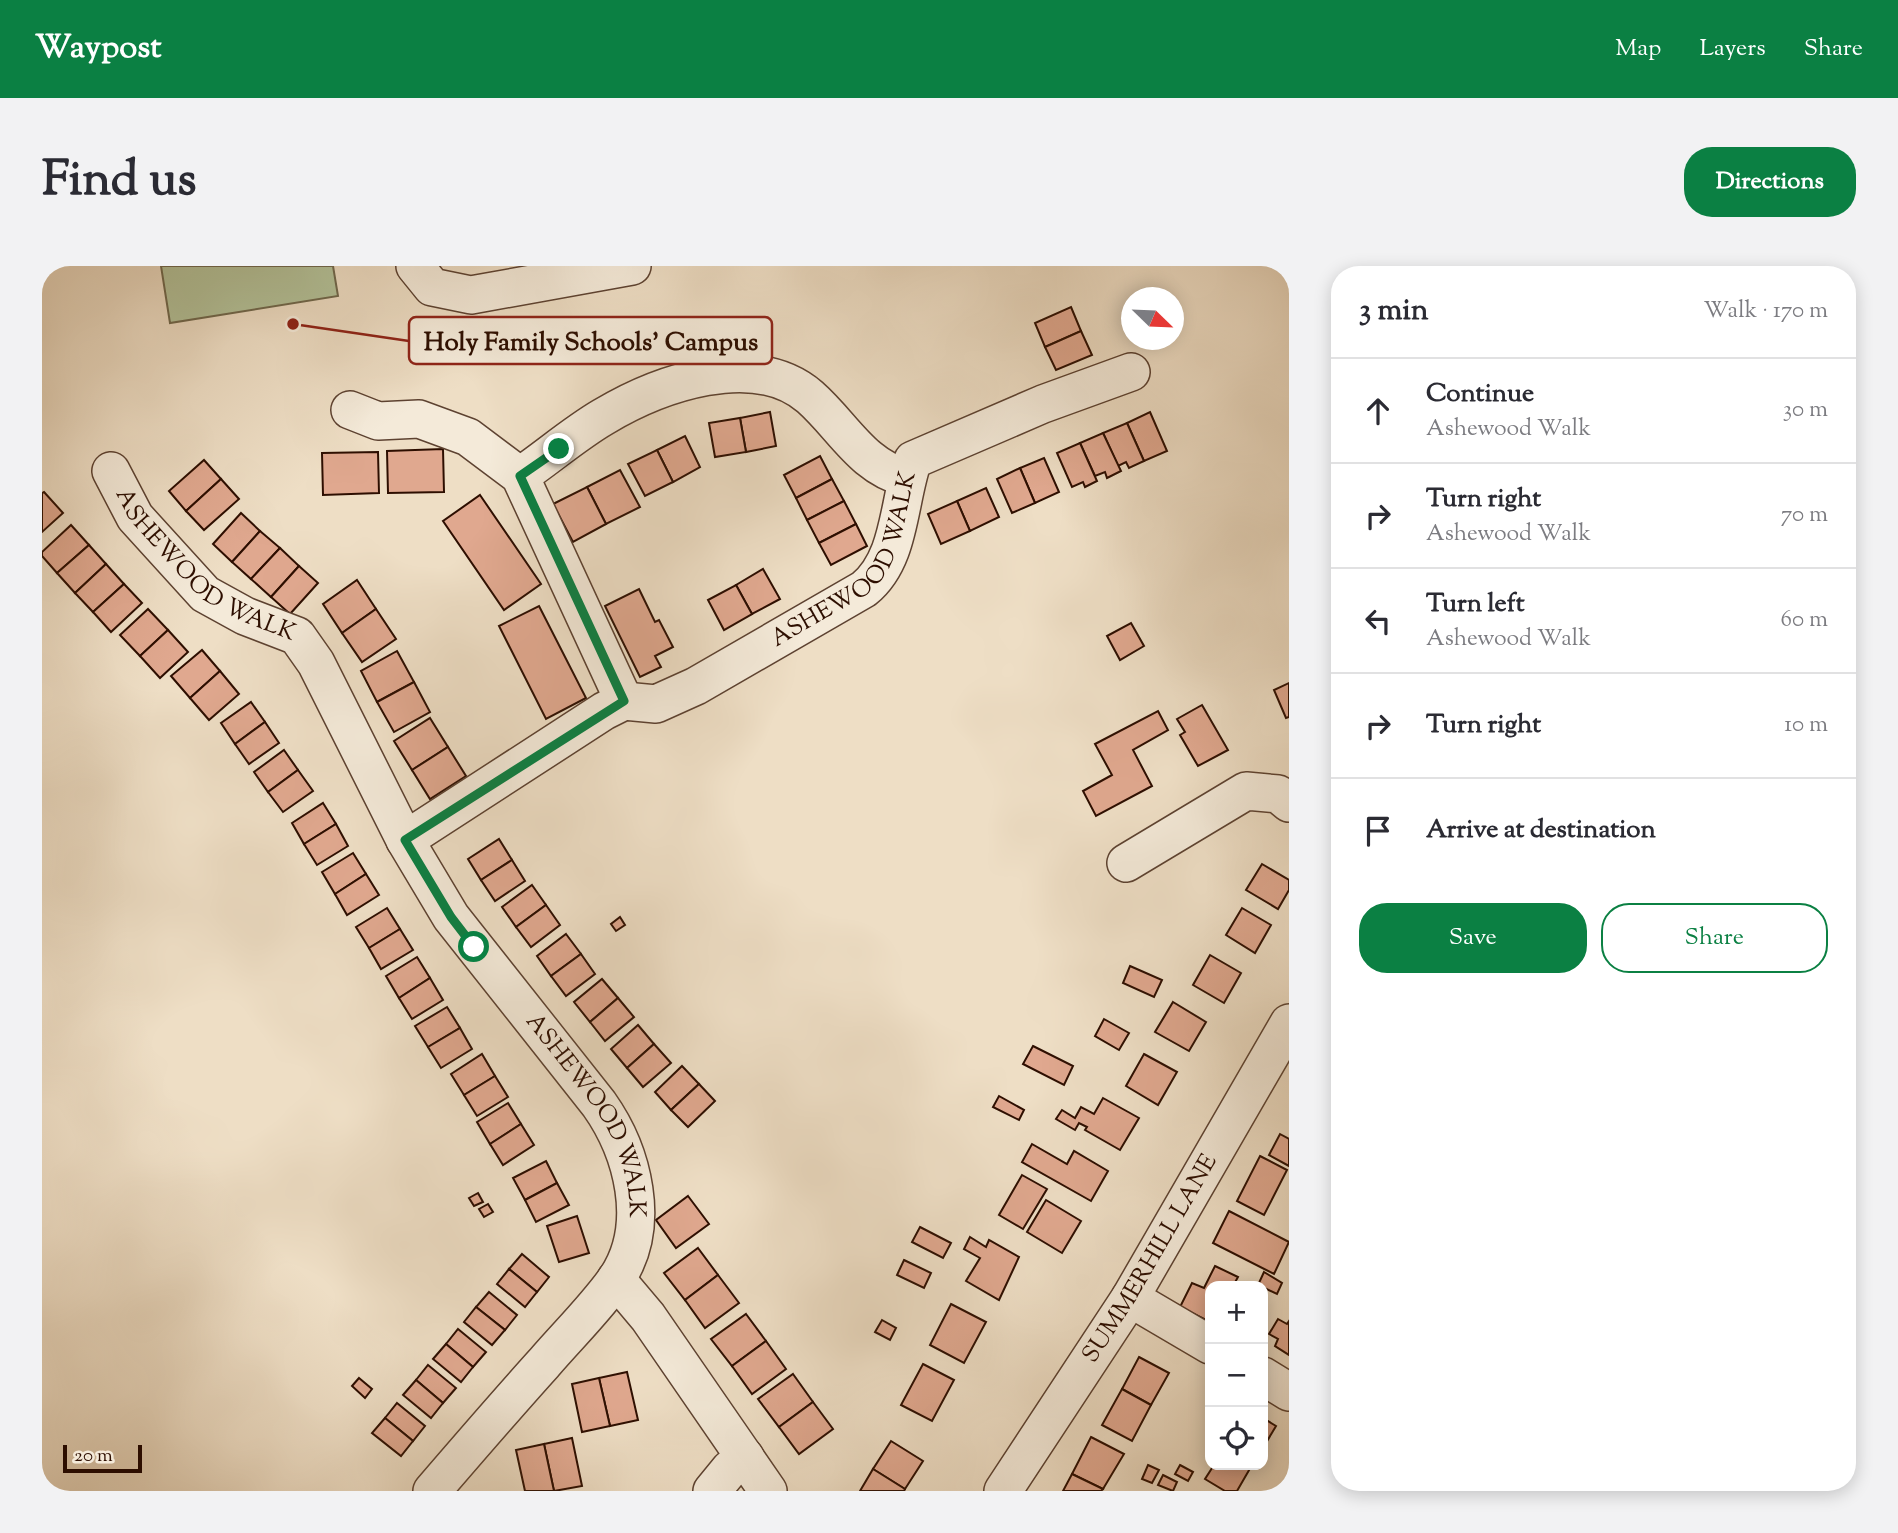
<!DOCTYPE html>
<meta charset="utf-8">
<style>
:root{--surface:#fff;--page:#f2f2f3;--text:#2b2b33;--muted:#7c7c81;--line:#e1e1e2;--accent:#0b8043}
body{margin:0;font-family:"Sorts Mill Goudy",serif;background:var(--page);color:var(--text)}
.controls{position:absolute;right:21px;bottom:21px;display:grid;overflow:hidden;border-radius:14px;box-shadow:0 4px 18px #0003}
.controls button{width:63px;height:63px;display:grid;place-items:center;padding:0;border:0;border-bottom:2px solid var(--line);background:var(--surface);color:var(--text);font:35px sans-serif}
.compass{position:absolute;left:1079px;top:21px;width:63px;height:63px;border-radius:50%;background:var(--surface);box-shadow:0 4px 18px #0003;rotate:113deg}
.scale{position:absolute;left:21px;bottom:18px;width:79px;box-sizing:border-box;padding-left:7px;border:4px solid #2d0e00;border-top:0;font-size:19px;line-height:24px;white-space:nowrap;color:#2d0e00;-webkit-text-stroke:5px #f4ead9;paint-order:stroke}
.stop{position:absolute;width:21px;height:21px;margin:-16px;border:5px solid #0b8043;border-radius:50%;background:#fff}
.stop.end{background:#0b8043;border-color:#fff;box-shadow:0 2px 7px #0008}
.list{margin:0;padding:0;list-style:none}
h2{display:flex;justify-content:space-between;align-items:center;height:91px;margin:0;padding:0 28px;font-size:30px}
h2 small{font-size:23px;font-weight:400;color:var(--muted)}
.list li{display:grid;grid-template-columns:46px 1fr auto;gap:21px;align-items:center;box-sizing:border-box;height:105px;padding:0 28px;border-top:2px solid var(--line)}
.list b{display:block;font-size:26px;white-space:nowrap}
.list p{margin:0;font-size:23px;white-space:nowrap;color:var(--muted)}
.list em{font-size:23px;font-style:normal;color:var(--muted)}
.actions{display:flex;gap:14px;padding:21px 28px}
.actions a{flex:1;padding:16px 0;border:2px solid var(--accent);border-radius:28px;text-align:center;font-size:24px;color:var(--accent)}
.actions .main{background:var(--accent);color:#fff}
.icon{flex:none;width:38px;height:38px;fill:none;stroke:currentColor;stroke-width:2;stroke-linecap:round;stroke-linejoin:round}
.map{position:relative;flex:none;width:1247px;height:1225px;overflow:hidden;border-radius:28px}
header{display:flex;align-items:center;gap:42px;box-sizing:border-box;height:98px;padding:0 35px;background:var(--accent);color:#fff}
header strong{font-size:33px}
nav{display:flex;gap:38px;margin-inline-start:auto;font-size:24px}
.intro{display:flex;align-items:center;justify-content:space-between;box-sizing:border-box;height:168px;padding:0 42px}
h1{margin:0;font-size:49px}
.button{padding:18px 32px;border-radius:28px;background:var(--accent);color:#fff;font-size:24px;font-weight:700}
main{display:flex;gap:42px;padding:0 42px}
aside{flex:1;background:var(--surface);border-radius:28px;box-shadow:0 4px 18px #0003}
.map>svg:first-child{display:block}
.green{fill:#b3c29a;stroke:#70684d;stroke-width:2}
.building{fill:#e0a88f;stroke:#2d0e00;stroke-width:2}
.lines{fill:none;stroke-linecap:round;stroke-linejoin:round}
.minor-casing{stroke:#5d4231;stroke-width:40}
.minor{stroke:#f4ead9;stroke-width:37}
.route{stroke:#0b8043;stroke-width:9}
.labels{text-anchor:middle;dominant-baseline:central;stroke-width:5;stroke-linejoin:round;paint-order:stroke}
.street-label{font-size:24px;fill:#2d0e00;stroke:#f4ead9}
.leader{fill:none;stroke:#8f2418;stroke-width:2.5}
.callout-dot{fill:#8f2418;stroke:#f4ead9;stroke-width:2.5}
.callout{fill:#f4ead9;stroke:#8f2418;stroke-width:2.5}
.callout-label{font-size:26px;text-anchor:middle;font-weight:bold;fill:#2d0e00}
</style>
<header>
<strong>Waypost</strong>
<nav><a>Map</a><a>Layers</a><a>Share</a></nav>
</header>
<div class="intro"><h1>Find us</h1><a class="button">Directions</a></div>
<main>
<div class="map">
<svg width="1247" height="1225" viewBox="0 0 1247 1225">
<rect width="100%" height="100%" fill="#eedec5"/>
<filter id="stains"><feTurbulence type="fractalNoise" baseFrequency=".00286" numOctaves="4"/><feColorMatrix values="0 0 0 0 .2 0 0 0 0 .09 0 0 0 0 .02 0 0 0 .5 -.17"/></filter>
<radialGradient id="worn" r=".72"><stop offset=".6" stop-color="#630" stop-opacity="0"/><stop offset="1" stop-color="#630" stop-opacity=".3"/></radialGradient>
<path class="green" d="M119,0H291L296,30L128,57Z"/>
<g class="building">
<path d="M1029,41L1039,65L1003,81L993,57Z"/>
<path d="M1039,65L1050,89L1014,104L1003,81Z"/>
<path d="M728,146L734,180L704,186L698,152Z"/>
<path d="M1108,146L1125,185L1102,195L1085,157Z"/>
<path d="M698,152L704,186L673,191L667,157Z"/>
<path d="M1085,157L1102,195L1087,202L1084,196L1076,200L1061,167Z"/>
<path d="M1061,167L1079,205L1065,212L1063,206L1053,210L1038,177Z"/>
<path d="M643,170L658,201L631,216L615,184Z"/>
<path d="M1038,177L1055,215L1043,221L1041,216L1030,221L1015,187Z"/>
<path d="M401,183L402,226L346,227L345,185Z"/>
<path d="M615,184L631,216L603,230L586,198Z"/>
<path d="M336,186L337,227L281,229L280,187Z"/>
<path d="M778,190L790,213L754,232L742,209Z"/>
<path d="M1002,192L1017,226L993,237L978,202Z"/>
<path d="M162,194L179,213L144,245L127,225Z"/>
<path d="M978,202L993,237L970,247L955,213Z"/>
<path d="M578,204L598,241L564,258L545,221Z"/>
<path d="M179,213L197,233L162,264L144,245Z"/>
<path d="M790,213L802,235L765,254L754,232Z"/>
<path d="M545,221L564,258L531,276L511,238Z"/>
<path d="M944,222L957,251L928,265L915,235Z"/>
<path d="M2,226L21,247L0,266V227Z"/>
<path d="M438,229L499,318L462,344L401,255Z"/>
<path d="M802,235L814,258L777,277L765,254Z"/>
<path d="M915,235L928,265L899,278L886,248Z"/>
<path d="M199,247L218,265L190,296L171,278Z"/>
<path d="M814,258L825,280L789,299L777,277Z"/>
<path d="M29,259L47,279L15,307L0,290V286Z"/>
<path d="M218,265L238,282L209,313L190,296Z"/>
<path d="M47,279L64,298L33,327L15,307Z"/>
<path d="M238,282L257,300L229,331L209,313Z"/>
<path d="M64,298L82,318L51,346L33,327Z"/>
<path d="M257,300L276,317L248,348L229,331Z"/>
<path d="M721,303L738,333L710,348L694,319Z"/>
<path d="M315,314L334,343L300,367L281,338Z"/>
<path d="M82,318L100,337L69,366L51,346Z"/>
<path d="M694,319L710,348L682,364L666,334Z"/>
<path d="M597,323L613,356L617,354L631,381L613,390L619,401L598,411L563,340Z"/>
<path d="M497,340L544,432L504,453L457,360Z"/>
<path d="M106,343L126,364L98,390L78,369Z"/>
<path d="M334,343L354,373L320,396L300,367Z"/>
<path d="M1089,357L1102,380L1078,394L1065,370Z"/>
<path d="M126,364L146,386L118,412L98,390Z"/>
<path d="M160,384L178,405L148,432L129,410Z"/>
<path d="M355,385L372,416L335,436L319,405Z"/>
<path d="M178,405L197,428L167,454L148,432Z"/>
<path d="M372,416L388,446L352,466L335,436Z"/>
<path d="M1247,417V451L1244,452L1232,424Z"/>
<path d="M209,436L223,456L193,478L179,457Z"/>
<path d="M1160,439L1186,484L1156,500L1138,469L1143,466L1135,453Z"/>
<path d="M1116,445L1126,464L1091,484L1110,520L1054,550L1041,525L1070,509L1053,478Z"/>
<path d="M388,452L406,481L370,504L352,475Z"/>
<path d="M223,456L237,477L207,498L193,478Z"/>
<path d="M406,481L424,510L388,533L370,504Z"/>
<path d="M242,484L256,504L226,526L212,506Z"/>
<path d="M256,504L271,525L241,546L226,526Z"/>
<path d="M281,537L294,558L262,578L250,557Z"/>
<path d="M294,558L306,580L275,599L262,578Z"/>
<path d="M457,573L470,594L439,614L426,593Z"/>
<path d="M311,587L324,608L293,628L280,606Z"/>
<path d="M470,594L483,615L453,635L439,614Z"/>
<path d="M1220,598L1247,614V624L1236,643L1204,624Z"/>
<path d="M324,608L337,629L305,649L293,628Z"/>
<path d="M490,619L504,639L474,661L460,641Z"/>
<path d="M504,639L518,659L489,681L474,661Z"/>
<path d="M345,642L358,663L327,682L314,661Z"/>
<path d="M1200,642L1229,659L1213,687L1184,669Z"/>
<path d="M578,651L583,659L574,665L569,658Z"/>
<path d="M358,663L371,684L339,703L327,682Z"/>
<path d="M524,668L539,688L509,710L495,690Z"/>
<path d="M539,688L553,708L524,730L509,710Z"/>
<path d="M1168,689L1199,707L1182,737L1151,719Z"/>
<path d="M375,691L388,712L357,732L344,710Z"/>
<path d="M1088,700L1120,714L1112,731L1081,717Z"/>
<path d="M388,712L401,734L370,753L357,732Z"/>
<path d="M560,713L576,732L548,756L532,736Z"/>
<path d="M576,732L592,751L563,775L548,756Z"/>
<path d="M1131,736L1164,756L1147,785L1113,766Z"/>
<path d="M405,741L418,762L386,781L373,760Z"/>
<path d="M1062,753L1087,767L1077,784L1053,770Z"/>
<path d="M596,759L612,778L585,802L569,783Z"/>
<path d="M418,762L430,783L399,802L386,781Z"/>
<path d="M612,778L629,797L601,821L585,802Z"/>
<path d="M991,780L1031,800L1022,819L981,798Z"/>
<path d="M440,788L453,810L422,829L409,808Z"/>
<path d="M1102,788L1135,806L1116,839L1084,820Z"/>
<path d="M640,800L657,818L629,844L613,826Z"/>
<path d="M453,810L466,831L435,850L422,829Z"/>
<path d="M657,818L673,835L646,861L629,844Z"/>
<path d="M957,830L982,844L977,854L951,841Z"/>
<path d="M1061,832L1097,852L1078,884L1043,864L1045,861L1037,857L1033,864L1014,853L1020,844L1033,852L1039,841L1052,848Z"/>
<path d="M466,837L479,858L448,878L435,856Z"/>
<path d="M479,858L492,879L461,899L448,878Z"/>
<path d="M1238,868L1247,873V900L1227,889Z"/>
<path d="M990,878L1025,898L1032,885L1066,905L1049,935L980,896Z"/>
<path d="M1218,890L1245,904L1222,949L1195,935Z"/>
<path d="M504,895L515,917L483,934L471,912Z"/>
<path d="M980,909L1005,923L981,963L957,949Z"/>
<path d="M515,917L527,939L494,956L483,934Z"/>
<path d="M436,927L441,936L432,940L427,932Z"/>
<path d="M646,930L667,958L634,982L614,954Z"/>
<path d="M1004,934L1039,955L1020,987L985,966Z"/>
<path d="M446,938L451,946L442,951L437,943Z"/>
<path d="M1187,945L1247,976L1232,1008L1171,977Z"/>
<path d="M535,950L547,987L517,996L505,960Z"/>
<path d="M878,961L909,977L901,992L870,976Z"/>
<path d="M928,971L944,981L947,974L977,991L957,1034L924,1015L938,992L922,983Z"/>
<path d="M656,982L676,1009L643,1034L622,1007Z"/>
<path d="M480,988L507,1011L495,1026L467,1003Z"/>
<path d="M862,994L889,1007L882,1022L855,1009Z"/>
<path d="M1173,1000L1196,1011L1191,1020H1168V1056L1138,1041L1150,1017L1162,1022Z"/>
<path d="M467,1003L495,1026L483,1041L455,1018Z"/>
<path d="M1222,1006L1240,1017L1235,1028L1216,1019Z"/>
<path d="M676,1009L697,1037L663,1062L643,1034Z"/>
<path d="M447,1026L475,1049L463,1064L434,1041Z"/>
<path d="M909,1038L944,1056L922,1097L888,1079Z"/>
<path d="M434,1041L463,1064L450,1079L422,1056Z"/>
<path d="M704,1048L724,1075L690,1100L669,1073Z"/>
<path d="M1236,1053L1245,1058L1247,1055V1089L1233,1080L1236,1073L1227,1068Z"/>
<path d="M840,1054L854,1062L848,1074L833,1066Z"/>
<path d="M416,1063L444,1086L431,1101L404,1078Z"/>
<path d="M724,1075L744,1103L710,1128L690,1100Z"/>
<path d="M404,1078L431,1101L419,1116L391,1093Z"/>
<path d="M1097,1091L1127,1107L1109,1139L1080,1123Z"/>
<path d="M881,1098L912,1114L890,1155L859,1139Z"/>
<path d="M386,1099L414,1122L401,1137L374,1114Z"/>
<path d="M585,1106L596,1154L568,1160L557,1112Z"/>
<path d="M751,1108L771,1136L737,1161L716,1133Z"/>
<path d="M317,1112L330,1123L323,1132L310,1120Z"/>
<path d="M557,1112L568,1160L540,1166L530,1118Z"/>
<path d="M374,1114L401,1137L389,1152L361,1129Z"/>
<path d="M1080,1123L1109,1139L1090,1175L1060,1159Z"/>
<path d="M771,1136L791,1163L757,1188L737,1161Z"/>
<path d="M355,1137L383,1160L371,1175L343,1152Z"/>
<path d="M343,1152L371,1175L359,1190L330,1167Z"/>
<path d="M1221,1152L1234,1160L1221,1182Z"/>
<path d="M1049,1171L1082,1188L1061,1223L1030,1208Z"/>
<path d="M530,1172L540,1220L512,1225L502,1178Z"/>
<path d="M849,1175L881,1195L863,1223L831,1203Z"/>
<path d="M502,1178L512,1225H483L474,1184Z"/>
<path d="M1106,1199L1117,1204L1110,1217L1100,1213Z"/>
<path d="M1138,1199L1151,1206L1146,1215L1133,1208Z"/>
<path d="M1172,1199H1210L1195,1225H1183L1163,1213Z"/>
<path d="M831,1203L863,1223L862,1225H818Z"/>
<path d="M1030,1208L1061,1223L1059,1225H1021Z"/>
<path d="M1121,1209L1135,1216L1131,1225L1116,1219Z"/>
</g>
<g class="lines">
<defs>
<g id="minor">
<path d="M373,0L390,21L429,29L590,0"/>
<path d="M308,144L336,155L377,153L426,171L478,210L582,435"/>
<path id="s1" d="M69,205L93,251L163,328L203,350L255,370L274,397L363,574L409,651L557,838C591,886 610,959 575,1012C554,1042 526,1069 502,1097C464,1139 427,1182 390,1225"/>
<path d="M478,210C506,191 532,168 561,151C616,118 712,83 768,131C801,160 820,201 865,212"/>
<path id="s2" d="M363,574L562,445L582,435L614,438L654,420L822,323C859,293 856,236 871,194L1001,138L1089,106"/>
<path d="M1084,597L1204,525L1236,528L1247,537"/>
<path d="M574,1013L606,1051L726,1225"/>
<path d="M1088,1032L1168,1079"/>
<path d="M1221,1110L1247,1126"/>
<path d="M670,1225L688,1203L703,1191"/>
<path id="s3" d="M961,1225L1088,1032L1247,757"/>
</g>
</defs>
<use href="#minor" class="minor-casing"/>
<use href="#minor" class="minor"/>
</g>
<g class="lines">
<path class="route" d="M432,681L409,651L363,574L582,435L478,210L517,183"/>
</g>
<g class="labels">
<g class="street-label">
<text stroke="none"><textPath href="#s2" startOffset="541">ASHEWOOD WALK</textPath></text>
<text stroke="none"><textPath href="#s1" startOffset="138">ASHEWOOD WALK</textPath></text>
<text stroke="none"><textPath href="#s1" startOffset="822">ASHEWOOD WALK</textPath></text>
<text stroke="none"><textPath href="#s3" startOffset="275">SUMMERHILL LANE</textPath></text>
</g>
</g>
<path class="leader" d="M251 58L367 75"/>
<circle class="callout-dot" cx="251" cy="58" r="7"/>
<rect class="callout" x="367" y="51" width="363" height="47" rx="7"/>
<g class="callout-label">
<text x="549" y="84">Holy Family Schools' Campus</text>
</g>
<rect width="100%" height="100%" filter="url(#stains)"/>
<rect width="100%" height="100%" fill="url(#worn)"/>
</svg>
<div class="controls">
<button>+</button>
<button>−</button>
<button><svg class="icon" aria-label="locate" viewBox="0 0 24 24"><circle cx="12" cy="12" r="6"/><path d="M12 2v4M12 18v4M2 12h4M18 12h4"/></svg></button>
</div>
<svg class="compass" viewBox="-18 -18 36 36"><path d="M0-13l5 13h-10z" fill="#e53935"/><path d="M0 13l5-13h-10z" fill="#7c7c81"/></svg>
<div class="scale">20 m</div>
<div class="stop" style="left:432px;top:681px"></div>
<div class="stop end" style="left:517px;top:183px"></div>
</div>
<aside>
<h2>3 min<small>Walk · 170 m</small></h2>
<ul class="list">
<li><svg class="icon" aria-label="ahead" viewBox="0 0 24 24"><path d="M12 20V5M6 11l6-6 6 6"/></svg><div><b>Continue</b><p>Ashewood Walk</p></div><em>30 m</em></li>
<li><svg class="icon" aria-label="right" viewBox="0 0 24 24"><path d="M7 20v-9h11M14 6l5 5-5 5"/></svg><div><b>Turn right</b><p>Ashewood Walk</p></div><em>70 m</em></li>
<li><svg class="icon" aria-label="left" viewBox="0 0 24 24"><path d="M17 20v-9H6M10 6l-5 5 5 5"/></svg><div><b>Turn left</b><p>Ashewood Walk</p></div><em>60 m</em></li>
<li><svg class="icon" aria-label="right" viewBox="0 0 24 24"><path d="M7 20v-9h11M14 6l5 5-5 5"/></svg><div><b>Turn right</b></div><em>10 m</em></li>
<li><svg class="icon" aria-label="arrive" viewBox="0 0 24 24"><path d="M6 21V4h12l-3 4 3 4H6"/></svg><div><b>Arrive at destination</b></div></li>
</ul>
<div class="actions"><a class="main">Save</a><a>Share</a></div>
</aside>
</main>
